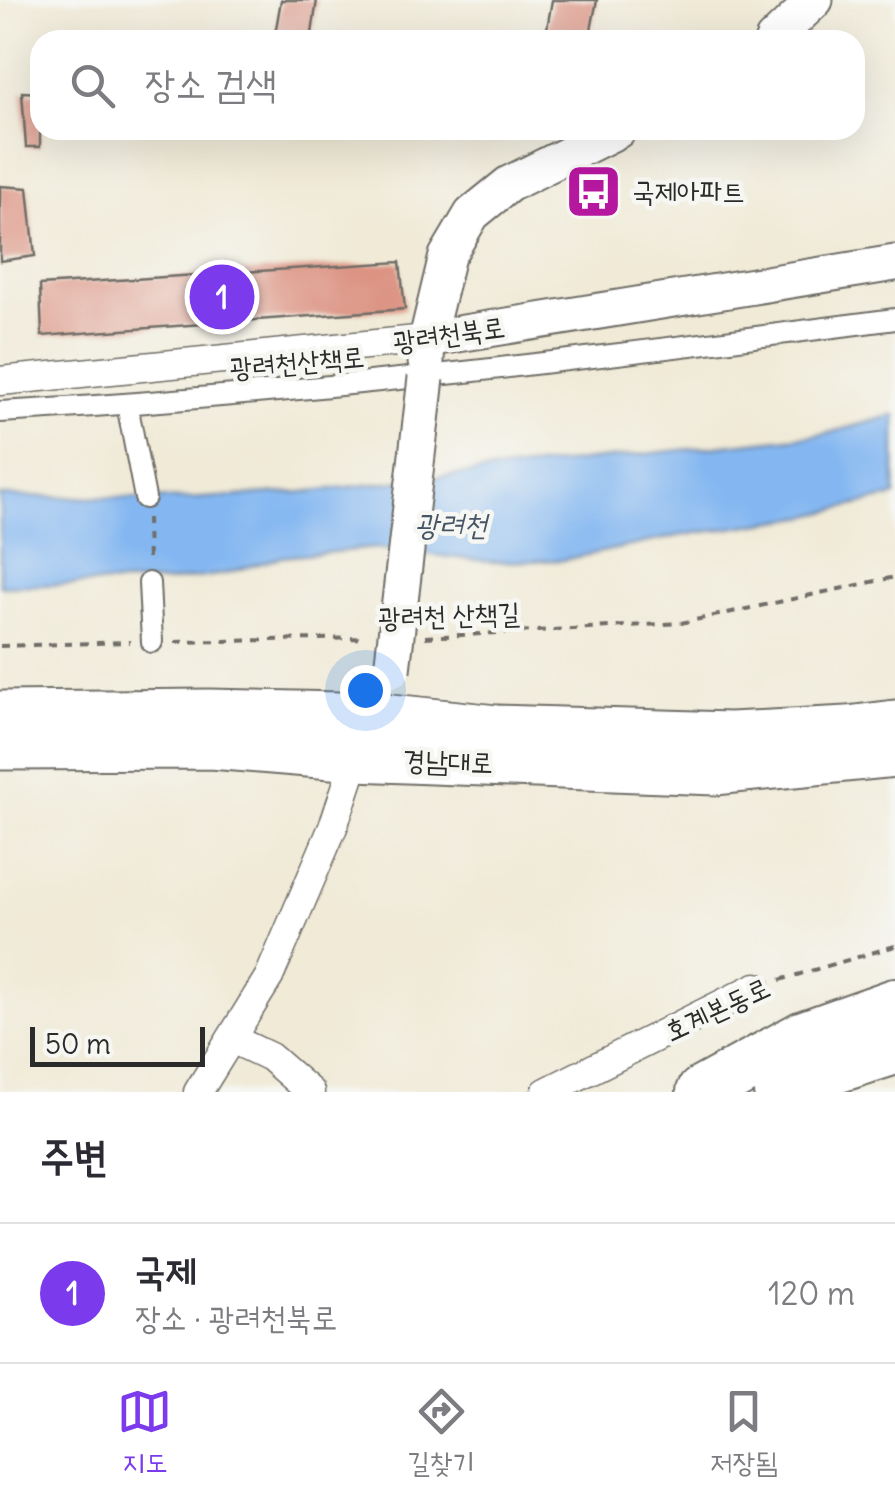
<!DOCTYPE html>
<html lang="ko">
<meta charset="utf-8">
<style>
:root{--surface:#fff;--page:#f2f2f3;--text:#2b2b33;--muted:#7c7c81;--line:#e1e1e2;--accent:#7c3aed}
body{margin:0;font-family:Delius,"Poor Story",sans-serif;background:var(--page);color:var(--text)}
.scale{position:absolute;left:30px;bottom:25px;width:175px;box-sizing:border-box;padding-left:10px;border:5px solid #2b2b2b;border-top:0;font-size:28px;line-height:35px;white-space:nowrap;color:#2b2b2b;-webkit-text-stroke:8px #f6f6f2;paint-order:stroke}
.you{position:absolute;left:365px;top:690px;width:35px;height:35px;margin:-25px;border:8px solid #fff;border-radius:50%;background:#1a73e8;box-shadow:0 0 0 15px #1a73e833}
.badge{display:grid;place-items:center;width:65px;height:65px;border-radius:50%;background:var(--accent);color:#fff;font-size:32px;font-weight:700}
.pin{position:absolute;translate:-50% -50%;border:5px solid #fff;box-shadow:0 2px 10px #0006}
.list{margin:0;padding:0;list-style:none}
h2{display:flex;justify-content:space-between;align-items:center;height:130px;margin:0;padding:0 40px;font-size:42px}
h2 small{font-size:32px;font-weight:400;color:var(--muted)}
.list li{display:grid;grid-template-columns:65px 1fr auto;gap:30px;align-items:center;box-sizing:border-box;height:140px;padding:0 40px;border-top:2px solid var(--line)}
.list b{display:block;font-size:38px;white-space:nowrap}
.list p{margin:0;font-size:32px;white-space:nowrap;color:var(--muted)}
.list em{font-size:32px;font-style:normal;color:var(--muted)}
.icon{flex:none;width:55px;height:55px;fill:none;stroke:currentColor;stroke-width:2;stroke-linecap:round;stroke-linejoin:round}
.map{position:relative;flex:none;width:895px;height:1092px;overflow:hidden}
.search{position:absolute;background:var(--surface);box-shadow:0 10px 40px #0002;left:30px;right:30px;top:30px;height:110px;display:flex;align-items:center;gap:25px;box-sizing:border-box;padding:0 35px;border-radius:30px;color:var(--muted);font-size:38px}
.sheet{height:270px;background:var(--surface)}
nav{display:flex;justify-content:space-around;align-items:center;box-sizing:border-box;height:140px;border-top:2px solid var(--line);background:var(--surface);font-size:28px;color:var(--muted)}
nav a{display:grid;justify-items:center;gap:5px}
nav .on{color:var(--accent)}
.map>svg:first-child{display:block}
.water{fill:#84b7f1;stroke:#58718e;stroke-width:2.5}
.building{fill:#dc9382}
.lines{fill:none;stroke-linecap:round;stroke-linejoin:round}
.pedestrian-casing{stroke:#706e67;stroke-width:24}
.minor-casing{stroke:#706e67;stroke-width:31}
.tertiary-casing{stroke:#706e67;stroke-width:39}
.trunk-casing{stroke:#706e67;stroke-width:49}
.motorway-casing{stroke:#706e67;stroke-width:54}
.path{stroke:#706e67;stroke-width:4;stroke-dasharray:8 8;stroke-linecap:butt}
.pedestrian{stroke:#fff;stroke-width:20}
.minor{stroke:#fff;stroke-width:28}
.tertiary{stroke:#fff;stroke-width:35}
.trunk{stroke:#fff;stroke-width:45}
.motorway{stroke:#fff;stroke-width:50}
.tertiary-bridge-casing{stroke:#706e67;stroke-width:39;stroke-linecap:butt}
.tertiary-bridge{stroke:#fff;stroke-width:35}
.labels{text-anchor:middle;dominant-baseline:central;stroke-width:9;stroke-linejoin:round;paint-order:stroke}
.poi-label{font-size:28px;fill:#2b2b2b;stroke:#f6f6f2;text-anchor:start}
.street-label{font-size:28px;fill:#2b2b2b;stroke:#f6f6f2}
.water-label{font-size:30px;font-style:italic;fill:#465566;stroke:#f6f6f2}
</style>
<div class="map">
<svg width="895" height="1092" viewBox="0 0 895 1092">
<rect width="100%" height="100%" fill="#f6f6f2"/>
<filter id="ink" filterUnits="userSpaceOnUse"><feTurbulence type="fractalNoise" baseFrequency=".01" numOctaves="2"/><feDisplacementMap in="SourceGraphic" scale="20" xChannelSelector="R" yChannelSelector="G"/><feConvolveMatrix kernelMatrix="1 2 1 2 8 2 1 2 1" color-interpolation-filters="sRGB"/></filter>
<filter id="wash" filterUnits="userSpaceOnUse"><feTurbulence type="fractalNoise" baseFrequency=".0048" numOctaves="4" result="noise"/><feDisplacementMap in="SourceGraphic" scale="40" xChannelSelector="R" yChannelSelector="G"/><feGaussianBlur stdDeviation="2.25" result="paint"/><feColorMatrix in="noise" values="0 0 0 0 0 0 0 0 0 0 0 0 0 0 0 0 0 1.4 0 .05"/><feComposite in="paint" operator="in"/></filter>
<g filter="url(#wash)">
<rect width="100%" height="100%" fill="#f0ead7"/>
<path class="water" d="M895,415V496L809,516L678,536L563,560L493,562L375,548L282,557L224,574L168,582L0,586V496L186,499L303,492L825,434Z"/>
<g id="blocks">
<g class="building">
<path d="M281,0H317L311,40H274Z"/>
<path d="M552,0H597L589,40H545Z"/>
<path d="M22,92L40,93V147H26Z"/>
<path d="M0,186L28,188L35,256L0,261Z"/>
<path d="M400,262L405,309L42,336L40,285Z"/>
</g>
</g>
</g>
<g filter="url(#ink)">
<use href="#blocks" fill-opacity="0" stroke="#706e67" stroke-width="2.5"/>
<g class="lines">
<defs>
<g id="pedestrian">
<path d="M127,404L145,498"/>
<path d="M0,412C300,395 597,358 895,319"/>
<path d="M149,583L152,642"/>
</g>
<g id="minor">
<path d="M0,381L427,339"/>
<path d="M232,1039L270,1057L310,1092"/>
<path d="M198,1092L269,977L333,827L356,758"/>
<path d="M546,1092L756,987"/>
</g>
<g id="tertiary">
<path d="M773,40L815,0"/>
<path d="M427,339L895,263"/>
<path d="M426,362L427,339L447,256L472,214L509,184L618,130"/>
</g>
<g id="trunk">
<path d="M0,714L208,712L382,716L496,728L730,735L848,729L895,723"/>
<path d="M0,747L211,746L356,758L715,772L895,754"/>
</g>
<g id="motorway">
<path d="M702,1092L804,1036L895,1004"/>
<path d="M779,1092L829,1070L895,1049"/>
</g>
</defs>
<use href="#pedestrian" class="pedestrian-casing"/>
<use href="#minor" class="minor-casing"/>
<use href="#tertiary" class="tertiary-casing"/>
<use href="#trunk" class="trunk-casing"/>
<use href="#motorway" class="motorway-casing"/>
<g class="path">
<path d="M147,518L148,563"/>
<path d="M425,637L681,623L895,577"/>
<path d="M175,642L365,638"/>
<path d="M0,646L130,642"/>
<path d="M780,980L895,946"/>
</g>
<use href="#pedestrian" class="pedestrian"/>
<use href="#minor" class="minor"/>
<use href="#tertiary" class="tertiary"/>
<use href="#trunk" class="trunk"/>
<use href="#motorway" class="motorway"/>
<defs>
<path id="tertiary-bridge" d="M392,670L426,378"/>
</defs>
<use href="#tertiary-bridge" class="tertiary-bridge-casing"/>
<use href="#tertiary-bridge" class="tertiary-bridge"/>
</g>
</g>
<defs>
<symbol id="bus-square" viewBox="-11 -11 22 22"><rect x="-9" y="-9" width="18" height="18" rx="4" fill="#b5179e" stroke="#f6f6f2"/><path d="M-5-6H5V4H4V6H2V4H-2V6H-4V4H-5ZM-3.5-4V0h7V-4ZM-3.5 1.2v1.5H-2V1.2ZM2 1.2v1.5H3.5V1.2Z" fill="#fff"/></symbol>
</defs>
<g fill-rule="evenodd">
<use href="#bus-square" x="562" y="160" width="63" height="63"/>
</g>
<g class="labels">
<g class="poi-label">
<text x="632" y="191">국제아파트</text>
</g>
<g class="street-label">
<text transform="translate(449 334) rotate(-8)">광려천북로</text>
<text transform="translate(297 362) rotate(-5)">광려천산책로</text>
<text transform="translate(449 615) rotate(-2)">광려천 산책길</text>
<text transform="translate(448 761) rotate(2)">경남대로</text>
<text transform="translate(717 1009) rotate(-25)">호계본동로</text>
</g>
<g class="water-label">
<text x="451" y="524">광려천</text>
</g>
</g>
</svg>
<div class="scale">50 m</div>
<div class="you"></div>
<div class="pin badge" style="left:222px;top:297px">1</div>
<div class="search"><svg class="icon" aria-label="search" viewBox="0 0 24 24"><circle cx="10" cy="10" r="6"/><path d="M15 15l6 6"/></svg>장소 검색</div>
</div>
<section class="sheet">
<h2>주변<small></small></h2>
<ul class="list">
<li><span class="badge">1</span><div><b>국제</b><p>장소 · 광려천북로</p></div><em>120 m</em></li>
</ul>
</section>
<nav>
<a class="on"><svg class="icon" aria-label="map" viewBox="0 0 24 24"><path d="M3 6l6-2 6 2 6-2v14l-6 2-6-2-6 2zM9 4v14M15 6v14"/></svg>지도</a>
<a><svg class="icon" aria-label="directions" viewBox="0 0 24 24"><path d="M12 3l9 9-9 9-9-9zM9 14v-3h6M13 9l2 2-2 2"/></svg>길찾기</a>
<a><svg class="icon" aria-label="saved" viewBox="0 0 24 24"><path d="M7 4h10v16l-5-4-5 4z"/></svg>저장됨</a>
</nav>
